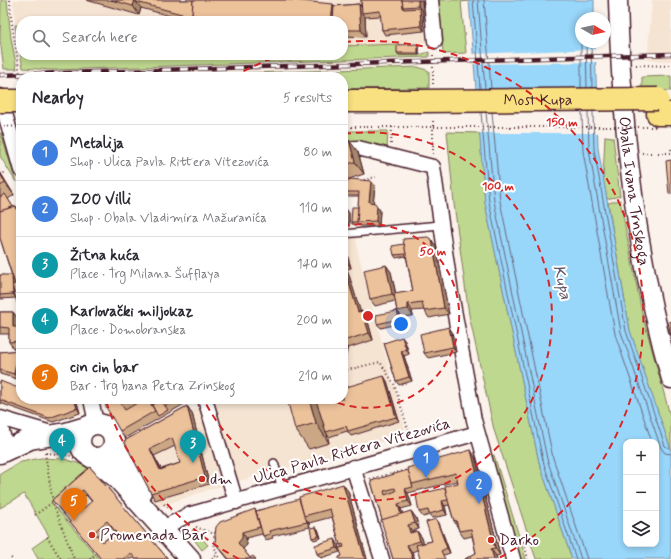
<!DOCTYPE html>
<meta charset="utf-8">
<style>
:root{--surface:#fff;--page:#f2f2f3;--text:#2b2b33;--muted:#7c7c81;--line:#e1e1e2;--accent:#c8321e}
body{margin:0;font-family:Mynerve,sans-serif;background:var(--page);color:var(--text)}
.controls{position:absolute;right:12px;bottom:12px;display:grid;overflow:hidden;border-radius:8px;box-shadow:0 2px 6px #0003}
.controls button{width:36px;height:36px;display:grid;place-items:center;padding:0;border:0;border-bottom:1px solid var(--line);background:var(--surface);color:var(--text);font:20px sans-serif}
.compass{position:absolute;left:575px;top:12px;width:36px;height:36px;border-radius:50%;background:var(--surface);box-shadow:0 2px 6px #0003;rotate:99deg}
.you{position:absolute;left:401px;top:324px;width:14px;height:14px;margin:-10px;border:3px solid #fff;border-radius:50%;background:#1a73e8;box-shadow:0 0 0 6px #1a73e833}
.badge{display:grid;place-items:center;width:26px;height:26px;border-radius:50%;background:var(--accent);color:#fff;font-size:13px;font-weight:700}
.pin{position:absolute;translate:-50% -33px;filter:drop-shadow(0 1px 2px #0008)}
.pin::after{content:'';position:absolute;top:21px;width:14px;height:12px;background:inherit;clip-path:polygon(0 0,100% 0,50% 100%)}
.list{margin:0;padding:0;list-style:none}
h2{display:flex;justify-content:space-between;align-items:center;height:52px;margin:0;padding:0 16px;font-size:17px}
h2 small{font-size:13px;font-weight:400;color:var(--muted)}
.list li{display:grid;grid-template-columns:26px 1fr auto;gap:12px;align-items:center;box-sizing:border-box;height:56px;padding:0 16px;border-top:1px solid var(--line)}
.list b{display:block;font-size:15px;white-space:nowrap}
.list p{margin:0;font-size:13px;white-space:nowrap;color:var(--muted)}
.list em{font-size:13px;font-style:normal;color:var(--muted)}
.icon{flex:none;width:22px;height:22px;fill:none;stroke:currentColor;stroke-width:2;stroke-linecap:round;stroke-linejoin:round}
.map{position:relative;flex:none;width:671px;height:559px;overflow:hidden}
.search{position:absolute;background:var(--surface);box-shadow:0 2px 6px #0003;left:16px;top:16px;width:332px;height:44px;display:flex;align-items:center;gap:10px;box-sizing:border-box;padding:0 14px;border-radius:16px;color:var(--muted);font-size:15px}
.panel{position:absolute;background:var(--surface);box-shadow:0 2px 6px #0003;left:16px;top:72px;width:332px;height:332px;border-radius:16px}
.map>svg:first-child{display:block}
.built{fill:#f6e4d3}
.green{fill:#bfd88f;stroke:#847c5d}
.water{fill:#98d6fa;stroke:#798da7;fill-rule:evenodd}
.pier{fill:#fbf3eb}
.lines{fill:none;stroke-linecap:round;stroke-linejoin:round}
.shore{stroke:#69687e;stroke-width:1}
.service-casing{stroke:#4a1f2b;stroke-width:10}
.minor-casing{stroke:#4a1f2b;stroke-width:17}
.tertiary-casing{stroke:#4a1f2b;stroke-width:21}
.secondary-casing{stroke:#4a1f2b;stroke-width:23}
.trunk-casing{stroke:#4a1f2b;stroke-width:25}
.path{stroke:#4a1f2b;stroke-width:2;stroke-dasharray:1 3;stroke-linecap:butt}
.service{stroke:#fff;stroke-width:7}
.minor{stroke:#fff;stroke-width:14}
.tertiary{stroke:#fff;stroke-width:18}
.secondary{stroke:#fff;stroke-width:20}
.trunk{stroke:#f9e181;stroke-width:22}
.rail-casing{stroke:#4a1f2b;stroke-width:4.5}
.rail{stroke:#fff;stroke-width:3;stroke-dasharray:9;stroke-linecap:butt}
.trunk-bridge-casing{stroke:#4a1f2b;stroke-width:25;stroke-linecap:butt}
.path-bridge{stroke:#4a1f2b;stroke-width:2;stroke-dasharray:1 3;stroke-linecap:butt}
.trunk-bridge{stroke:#f9e181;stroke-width:22}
.wall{fill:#cba785;stroke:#4a1f2b;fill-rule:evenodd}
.shaded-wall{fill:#a5886c;stroke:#4a1f2b}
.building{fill:#ecc29b;stroke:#4a1f2b;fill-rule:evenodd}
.ring{fill:none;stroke:#d62828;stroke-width:2;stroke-dasharray:7 5}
.poi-dot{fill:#c8321e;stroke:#fff;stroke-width:1.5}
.labels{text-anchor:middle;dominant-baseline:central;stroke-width:4;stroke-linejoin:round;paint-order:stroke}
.street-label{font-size:16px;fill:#4a1f2b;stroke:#fff}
.poi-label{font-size:16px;fill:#4a1f2b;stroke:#fff;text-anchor:start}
.water-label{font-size:17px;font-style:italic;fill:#615669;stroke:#fff}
.centre{fill:#d62828;stroke:#fff;stroke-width:2}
.ring-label{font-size:12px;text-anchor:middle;font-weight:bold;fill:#d62828;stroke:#fff;stroke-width:4;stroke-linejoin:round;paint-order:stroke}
</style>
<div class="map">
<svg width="671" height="559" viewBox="0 0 671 559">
<rect width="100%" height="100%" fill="#fbf3eb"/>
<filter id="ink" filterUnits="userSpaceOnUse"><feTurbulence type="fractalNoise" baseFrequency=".025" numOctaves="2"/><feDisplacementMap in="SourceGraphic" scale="8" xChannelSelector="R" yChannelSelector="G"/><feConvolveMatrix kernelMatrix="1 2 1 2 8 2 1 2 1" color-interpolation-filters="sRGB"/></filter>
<g filter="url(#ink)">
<g class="built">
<path d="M13,0H424L426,43L343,46V21H21V26L15,25Z"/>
<path d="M652,0H671V61L647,60Z"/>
<path d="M356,230L358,252L407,435L214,488L153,509L120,445L202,406L223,399H343V232Z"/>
</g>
<g class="green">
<path d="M1,0H7L11,38L17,69H4L0,40Z"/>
<path d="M439,0H469V1L461,2L466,53L443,54Z"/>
<path d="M15,25L21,26V55H343V46L399,44V55H419L429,52V57L52,70L23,68Z"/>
<path d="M418,67L429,71V88L343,89V77H144Z"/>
<path d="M671,76V91L642,89V77Z"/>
<path d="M343,131H388L387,148L343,143Z"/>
<path d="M447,132L480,133L485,203L539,462L572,559H536L494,430L469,315L454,204Z"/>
<path d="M0,133H1L16,182L0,156Z"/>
<path d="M605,136L613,137L620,196L607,199L603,179Z"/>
<path d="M620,200L642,313L671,419V450L630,331L608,203Z"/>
<path d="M494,455L526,559H520L489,457Z"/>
<path d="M41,458L64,459L93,468L51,502L99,559H38L32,548L49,536L24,494L0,508V474L21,462Z"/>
<path d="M193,529L208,545L202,550L192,537Z"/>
</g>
<path class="water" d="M469,0H594V18H581V42H595L598,148L630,331L671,450V559H572L539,462L485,203ZM626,442H656V544H626Z"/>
<g class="pier">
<path d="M597,49L598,62L472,64L471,54Z"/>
<path d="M474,90H598L600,133H477Z"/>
</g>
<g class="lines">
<g class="shore">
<path d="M473,0L480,88"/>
<path d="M478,0L485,88"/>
<path d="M484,0L491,88"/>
<path d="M581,37V88"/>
<path d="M586,42L587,88"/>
<path d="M591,42L592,88"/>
<path d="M481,112L489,202L543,461L576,559"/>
<path d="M486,112L494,201L547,459L581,559"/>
<path d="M492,112L500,201L553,458L587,559"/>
<path d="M582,112L583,151L615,334L652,442"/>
<path d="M588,112L589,150L621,332L661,448L665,453L671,454"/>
<path d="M593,112L594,149L626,331L665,446L671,449"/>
</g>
<defs>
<g id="service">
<path d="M343,234L440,225"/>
<path d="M274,463L282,488"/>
</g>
<g id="minor">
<path d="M431,0L435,41"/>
<path d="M0,96L21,170"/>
<path d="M343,149L358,148L433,167L451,293L474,420L513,559"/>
<path d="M91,399L96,423"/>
<path d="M205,399L236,502"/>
<path d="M0,418L51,433"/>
<path d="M0,424L4,439L1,453"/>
<path d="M353,467L382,559"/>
<path d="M163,528L188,515L477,433"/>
</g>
<g id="tertiary">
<path id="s1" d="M618,0C621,127 636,256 671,379"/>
</g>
<g id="secondary">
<circle cx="97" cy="441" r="17"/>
<path d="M114,438L118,450L141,492"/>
<path d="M0,453L30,439L66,433L86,427"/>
<path d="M92,457L118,479L190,559"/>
</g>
<g id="trunk">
<path d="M343,101H419"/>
<path d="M658,114H671"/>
</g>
</defs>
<use href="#service" class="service-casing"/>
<use href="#minor" class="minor-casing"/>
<use href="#tertiary" class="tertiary-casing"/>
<use href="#secondary" class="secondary-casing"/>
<use href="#trunk" class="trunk-casing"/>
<g class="path">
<path d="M10,0L11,17L21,81"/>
<path d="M636,65L671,66"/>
<path d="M433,84V52"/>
<path d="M343,127H418"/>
<path d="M391,144L392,127"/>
<path d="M642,153H671V149"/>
<path d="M433,154V118"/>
<path d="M0,175L6,172"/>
<path d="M364,180L376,177"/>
<path d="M343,371L380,362L394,384L409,432"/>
<path d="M45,453L53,503L74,559"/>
<path d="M46,453L69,455L77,460"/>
<path d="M370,479L408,470"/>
<path d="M164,504L171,510"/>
<path d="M35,515L53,502"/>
<path d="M196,527L214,534"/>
<path d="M217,529C212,536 214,552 220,559"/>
<path d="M47,537L61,559"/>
<path d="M525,547L528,559"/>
<path d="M11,558L12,559"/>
<path d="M90,559L97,552"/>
<path d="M212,559L217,555"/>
</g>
<use href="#service" class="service"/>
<use href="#minor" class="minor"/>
<use href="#tertiary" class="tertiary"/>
<use href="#secondary" class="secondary"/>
<use href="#trunk" class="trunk"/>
<defs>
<path id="rail" d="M0,75L671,54"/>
</defs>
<use href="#rail" class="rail-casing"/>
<use href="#rail" class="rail"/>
<defs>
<g id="trunk-bridge">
<path d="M0,101H21"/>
<path id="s2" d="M419,101L658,99"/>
</g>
</defs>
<use href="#trunk-bridge" class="trunk-bridge-casing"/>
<g class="path-bridge">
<path d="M0,126L21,127"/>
<path d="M418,127H658"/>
</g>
<use href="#trunk-bridge" class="trunk-bridge"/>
</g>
<g class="wall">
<path d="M86,0H291L334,6L359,4L361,6V0H422L424,31L385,35L382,30L381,16L365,17L366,37L343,36V21H188L141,8L139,15Z"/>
<path d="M418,44L419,47V55H399L397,53Z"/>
<path d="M343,142L358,152L364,174L343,181Z"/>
<path d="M0,172L14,195L8,199L13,207L21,212V314L16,298L0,299V275L12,276L0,238Z"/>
<path d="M371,181L375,185L373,203L380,210L379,226H360L359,225L352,224L351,222L358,207L359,196H345L343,202V187Z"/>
<path d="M343,208H345L349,213V226H343Z"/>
<path d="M343,247L346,251L351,268L347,269L360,311L367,318L373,340L348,348V349L343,363Z"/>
<path d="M436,247L449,314L429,318L424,310L412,311L413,316L402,317L397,311L395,301L375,306L370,299L386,265L391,272L396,294L413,291L406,256L396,258L394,255Z"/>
<path d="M397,311L400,315L402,323L381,328L377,324Z"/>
<path d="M0,312H13L18,319L17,327H21V348L14,349L9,342V334H0Z"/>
<path d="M449,327L452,332L456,352L428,358L424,353Z"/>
<path d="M405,341L409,354L404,356L412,381L399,385L396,381L384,343Z"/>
<path d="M21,350V369H19L17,379L0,374V352Z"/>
<path d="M0,381L21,399H76L80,413L53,422L0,403Z"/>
<path d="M387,381L399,421L351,436L347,431L329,437L327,434L329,443L309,449L295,429L316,399Z"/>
<path d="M104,399H154L150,402L152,405L161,400V399H193L125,438L120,431Z"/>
<path d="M187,406L192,413L209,484L155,500L151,493L124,441ZM175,446L180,463L161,469L154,456Z"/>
<path d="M475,457L500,555L496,556L497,559H465L476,553L472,536L464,538L459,531L458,528L454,521L449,505L445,506L447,515L432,518L430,515L423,517L419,512L445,488L458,483L457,481L416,491L408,493L412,506L401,509L403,514L411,511L416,518L419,529L412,531L413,532L417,531L422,538L423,543L432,541L436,519L439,523L450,553L444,555L417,550L412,552L415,559H393L371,481Z"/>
<path d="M90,467L168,559H135L134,558L132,559H101L52,500ZM86,495L92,502L79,512L74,506ZM110,526L115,532L103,542L97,536Z"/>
<path d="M348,491L367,559L342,556V547L340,545L332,517L309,523L310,527L272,536L273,538L266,540L262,534L246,538L247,545L243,549L250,558L256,559H228L216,544L256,511Z"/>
<path d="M318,529L321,538L314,540L312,538Z"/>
<path d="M338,544L340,552L321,558L317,554Z"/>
</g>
<g class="shaded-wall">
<path d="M135,0H143L136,2L141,8L139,15L133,6Z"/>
<path d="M418,0H422L424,31L421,26L420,8L418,6Z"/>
<path d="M333,4L339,13L338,21H331Z"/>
<path d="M359,4L364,11L362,13L365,17L366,37L361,30Z"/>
<path d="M418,44L419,47V55L418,53Z"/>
<path d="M349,140L358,152L364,174L355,162Z"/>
<path d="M0,172L3,177L14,195L5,183L0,173Z"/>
<path d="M371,181L375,185L373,207L369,202Z"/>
<path d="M343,194L345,196L343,202Z"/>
<path d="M16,206L21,212V221Z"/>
<path d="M377,206L380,210L379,226L376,221Z"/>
<path d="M345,208L349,213V226L346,222Z"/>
<path d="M432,240L436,247L449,314L444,308Z"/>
<path d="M343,247L346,251L351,268L346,261L343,250Z"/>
<path d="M343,263L347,269L363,319L358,312Z"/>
<path d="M386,265L391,272L397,301L392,294Z"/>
<path d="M12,275L15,279L16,298L13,294Z"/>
<path d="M408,304L412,311L413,316L408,309Z"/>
<path d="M362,311L367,318L373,340L369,333Z"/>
<path d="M397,311L400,315L402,323L399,319Z"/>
<path d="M13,312L18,319L17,334L13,327Z"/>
<path d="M449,327L452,332L456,352L453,347Z"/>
<path d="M402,337L405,341L409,354L406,349Z"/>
<path d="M347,347L348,349L343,363V356Z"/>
<path d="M401,351L404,356L412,381L409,377Z"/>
<path d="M16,364L19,369L17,379L14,374Z"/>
<path d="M384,376L387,381L399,421L396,417Z"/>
<path d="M74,399H76L80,413L77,408Z"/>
<path d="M309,399H316L326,432L327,434L329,443L316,423Z"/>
<path d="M187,406L192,413L209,484L205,477Z"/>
<path d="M150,449L154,456L165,476L160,470Z"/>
<path d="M471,450L475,457L500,555L495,548Z"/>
<path d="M343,484L348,491L367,559H365Z"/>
<path d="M405,489L408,493L412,506L408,501Z"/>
<path d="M442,501L445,506L447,515L444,510Z"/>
<path d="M398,504L401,509L405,522L402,517Z"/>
<path d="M255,509L259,516L264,533L260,527Z"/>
<path d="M411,511L416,518L419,529L415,523Z"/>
<path d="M306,519L309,523L310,527L307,522Z"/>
<path d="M436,519L439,523L450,553L447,548Z"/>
<path d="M408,525L412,531L415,540L410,533Z"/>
<path d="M316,527L318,529L321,538L319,536Z"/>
<path d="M417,531L422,538L425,548L420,541Z"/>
<path d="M242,532L246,538L247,545L242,550L238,543Z"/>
<path d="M335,539L338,544L340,552L337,548Z"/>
<path d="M407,545L412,552L415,559H413Z"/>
<path d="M491,549L496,556L497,559H494Z"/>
</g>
<g class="building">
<path d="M111,0H135L133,6Z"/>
<path d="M137,0H193L192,15L193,17L136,2Z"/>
<path d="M193,0H291L333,4L331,21H260L192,15Z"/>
<path d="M361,0H402L403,7L404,9L420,8L421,26L382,30L380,11L362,13Z"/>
<path d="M402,0H418V6L403,7Z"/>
<path d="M359,4L361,30H343V21H333L334,6Z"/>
<path d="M418,44V53H397V45Z"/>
<path d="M349,140L355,162L343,165V142Z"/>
<path d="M671,160V194H669L666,161Z"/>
<path d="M0,173L5,183L0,186Z"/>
<path d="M350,179L371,181L369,202L375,203L377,206L376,221L357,222L359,192H343V187Z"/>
<path d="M5,194L13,207L0,211V197Z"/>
<path d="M16,206L21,221V313H20L12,285L15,284L0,238V211Z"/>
<path d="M352,207H358L357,222H358H351Z"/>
<path d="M343,208H345L346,222H343Z"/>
<path d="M428,237L432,240L444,308L424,311L422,302L408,304V309L397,311L394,294L413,291L403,239Z"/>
<path d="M404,244L406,254L394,255L392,246Z"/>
<path d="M343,250L346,261L343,262Z"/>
<path d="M343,264L358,312L362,311L369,333L343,341Z"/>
<path d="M386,265L392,294L370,299L364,270Z"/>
<path d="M0,275H12L13,294L0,295Z"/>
<path d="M397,311L399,319L377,324L376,315Z"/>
<path d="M0,312H13V327H21V341L9,342V328L0,327Z"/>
<path d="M671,321V336L668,322Z"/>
<path d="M449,327L453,347L424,353L420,334Z"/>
<path d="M402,337L406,349L401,351L409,377L396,381L384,343Z"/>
<path d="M343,347H347L343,356Z"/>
<path d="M21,350V365L16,364L14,374L0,370V352Z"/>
<path d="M384,376L396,417L348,431L346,426L326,432L316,400L317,399H343V388Z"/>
<path d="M0,381L21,389V399H74L77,408L49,418L0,400Z"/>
<path d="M21,382V389L19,388Z"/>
<path d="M104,399H138L136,400L120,402L125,410L144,399H148L155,411L120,431L106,407Z"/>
<path d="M161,399H177L165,406Z"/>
<path d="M287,399H309L316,423L295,429Z"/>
<path d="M161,400L168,410L158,416L152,405Z"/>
<path d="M187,406L205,477L151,493L124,441ZM172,438L180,463L160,470L150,449Z"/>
<path d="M471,450L495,548L491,549L494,559H465L476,553L471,529L459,531L456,520L454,521L447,497L445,486L458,483L456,473L412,484L407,468Z"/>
<path d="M90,467L168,559H135L131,553L123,559H101L52,500ZM83,490L92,501L79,512L70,501ZM107,521L116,532L103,542L94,532Z"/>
<path d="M408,470L412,484L413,487L405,489L408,501L398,504L401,515L382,520L371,481ZM395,488L396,491L385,495L384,491Z"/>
<path d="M343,484L365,559H339V557L342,556L339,548L344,547L343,544L340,545L330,509L304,516L299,497Z"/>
<path d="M445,488L448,500L442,501L444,510L429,514L428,510L419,512L416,495Z"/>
<path d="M299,499L304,516L306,519L307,522L269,531L270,534L263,536L256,511Z"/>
<path d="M255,509L260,527L242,532V538L238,543L250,558L253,556L256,559H229L216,544L215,535L216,527L220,522Z"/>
<path d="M411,511L415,523L408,525L410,533L417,531L420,541L407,545L413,559H393L381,520Z"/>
<path d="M436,519L447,548L441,551L445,559H420L416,545L432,541L426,522Z"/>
<path d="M316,527L319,536L312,538L310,528Z"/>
<path d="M335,539L337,548L317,554L315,545Z"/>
</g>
</g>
<g class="ring">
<path d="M343 227A92 92 0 1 1 328 399"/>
<path d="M344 134A184 184 0 1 1 204 400"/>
<path d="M239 559A275 275 0 0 1 106 401M233 77A275 275 0 0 1 281 55M344 42A275 275 0 0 1 497 559"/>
</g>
<g class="poi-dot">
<circle cx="202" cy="479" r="4"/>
<circle cx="92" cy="535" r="4"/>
<circle cx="491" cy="540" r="4"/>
</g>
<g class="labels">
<g class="street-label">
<text stroke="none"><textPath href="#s2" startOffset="119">Most Kupa</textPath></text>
<text stroke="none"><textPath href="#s1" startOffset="192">Obala Ivana Trnskoga</textPath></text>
<text transform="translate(352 451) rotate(-16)">Ulica Pavla Rittera Vitezovića</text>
</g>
<g class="poi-label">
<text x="210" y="479">dm</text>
<text x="100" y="535">Promenada Bar</text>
<text x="499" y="540">Darko</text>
</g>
<g class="water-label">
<text transform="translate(562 282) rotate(77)">Kupa</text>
</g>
</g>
<circle cx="368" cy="316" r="6" class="centre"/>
<g class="ring-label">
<text x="562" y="126">150 m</text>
<text x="498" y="190">100 m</text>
<text x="433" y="255">50 m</text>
</g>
</svg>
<div class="controls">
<button>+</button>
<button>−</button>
<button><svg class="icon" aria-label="layers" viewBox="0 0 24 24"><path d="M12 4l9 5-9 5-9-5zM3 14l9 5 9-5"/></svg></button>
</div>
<svg class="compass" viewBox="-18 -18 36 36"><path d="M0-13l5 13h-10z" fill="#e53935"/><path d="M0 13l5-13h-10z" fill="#7c7c81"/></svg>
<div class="you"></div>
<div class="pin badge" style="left:426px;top:478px;background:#3f7fe0">1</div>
<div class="pin badge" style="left:479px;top:504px;background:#3f7fe0">2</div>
<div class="pin badge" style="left:193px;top:463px;background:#0f9aa8">3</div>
<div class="pin badge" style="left:62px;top:461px;background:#0f9aa8">4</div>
<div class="pin badge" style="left:74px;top:521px;background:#e8710a">5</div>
<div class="search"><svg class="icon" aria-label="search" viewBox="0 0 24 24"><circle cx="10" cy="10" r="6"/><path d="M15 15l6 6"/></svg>Search here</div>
<section class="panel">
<h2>Nearby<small>5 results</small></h2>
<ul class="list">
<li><span class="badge" style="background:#3f7fe0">1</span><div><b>Metalija</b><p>Shop · Ulica Pavla Rittera Vitezovića</p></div><em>80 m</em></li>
<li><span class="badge" style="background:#3f7fe0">2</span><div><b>ZOO Villi</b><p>Shop · Obala Vladimira Mažuranića</p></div><em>110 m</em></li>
<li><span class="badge" style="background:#0f9aa8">3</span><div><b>Žitna kuća</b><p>Place · Trg Milana Šufflaya</p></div><em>140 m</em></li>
<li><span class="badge" style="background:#0f9aa8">4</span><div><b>Karlovački miljokaz</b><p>Place · Domobranska</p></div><em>200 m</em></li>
<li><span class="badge" style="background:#e8710a">5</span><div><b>cin cin bar</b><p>Bar · Trg bana Petra Zrinskog</p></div><em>210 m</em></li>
</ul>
</section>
</div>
